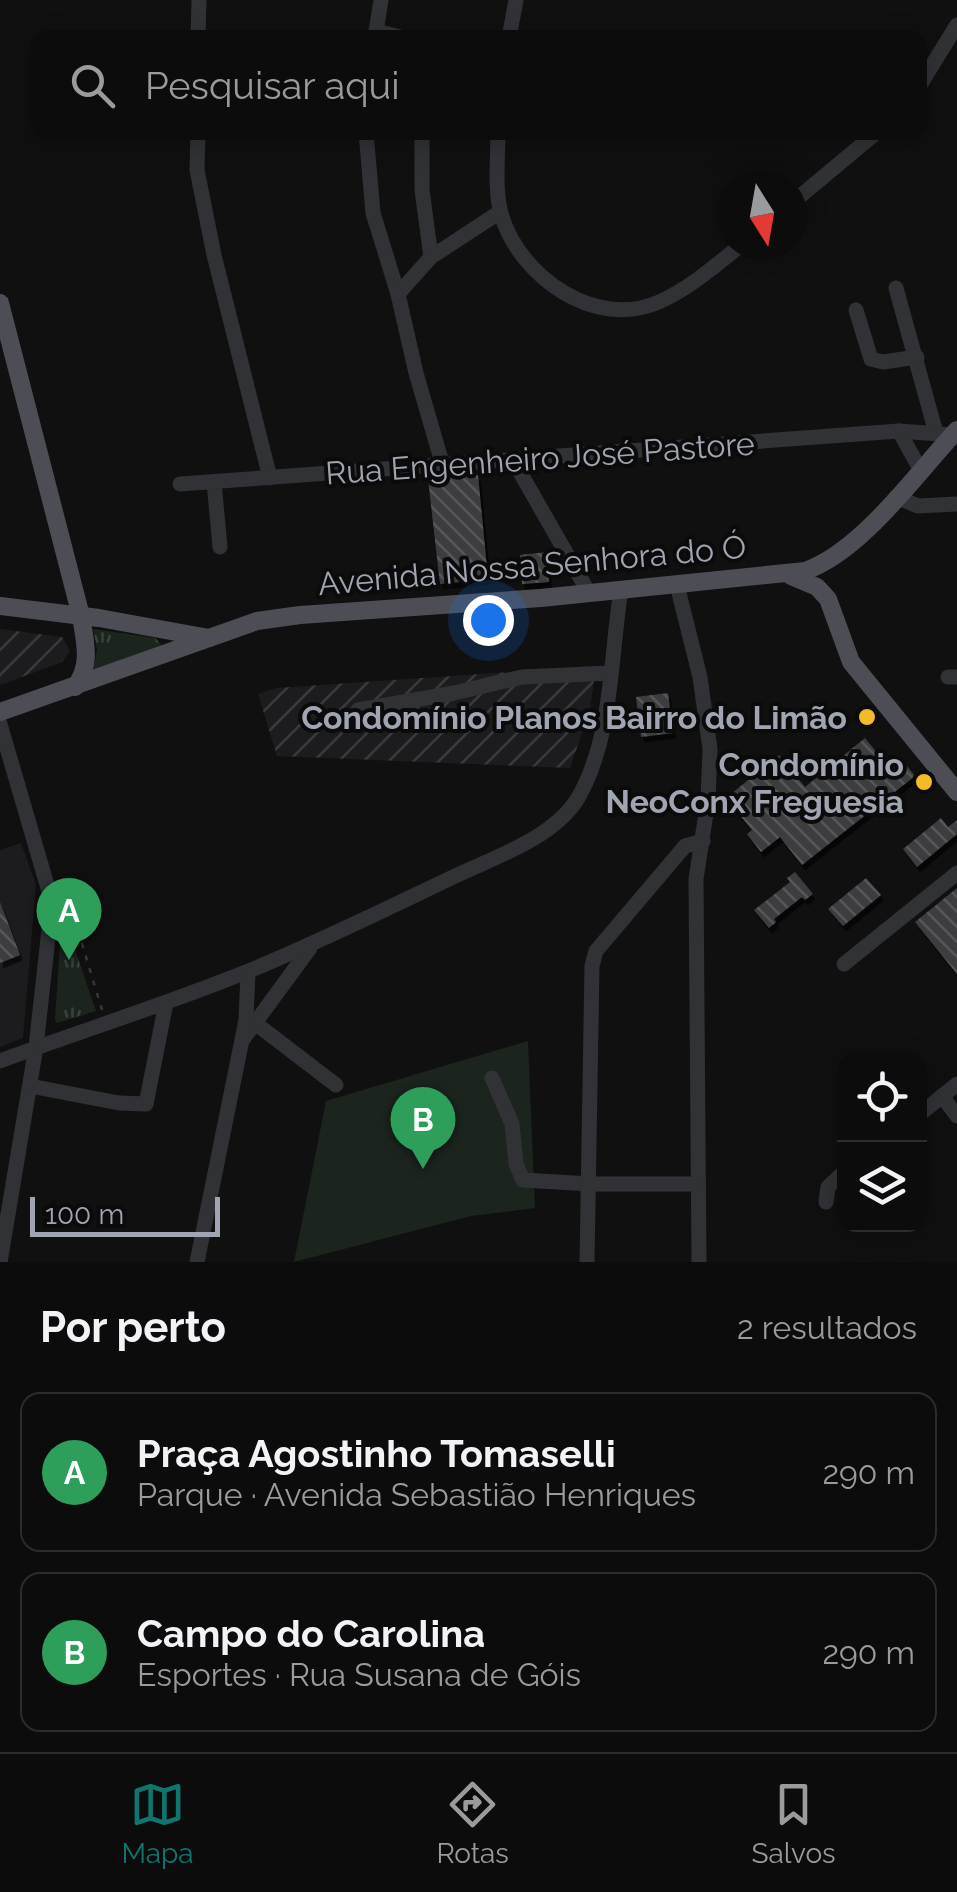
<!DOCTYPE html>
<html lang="pt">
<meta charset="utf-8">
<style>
:root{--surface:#0c0c0d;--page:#1a1a1b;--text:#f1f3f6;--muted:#9a9b9d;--line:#2c2c2e;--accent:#0f766e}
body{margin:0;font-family:Raleway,sans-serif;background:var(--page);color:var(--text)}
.controls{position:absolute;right:30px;bottom:30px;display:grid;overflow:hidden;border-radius:20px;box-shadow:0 5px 25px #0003}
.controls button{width:90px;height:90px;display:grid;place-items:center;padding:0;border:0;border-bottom:2px solid var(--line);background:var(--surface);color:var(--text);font:50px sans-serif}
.compass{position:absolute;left:717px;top:170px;width:90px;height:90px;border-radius:50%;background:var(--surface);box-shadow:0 5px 25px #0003;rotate:169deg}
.scale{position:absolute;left:30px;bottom:25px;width:190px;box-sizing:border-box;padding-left:10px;border:5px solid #a1a5b2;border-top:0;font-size:28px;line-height:35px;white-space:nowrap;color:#a1a5b2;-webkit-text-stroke:8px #0b0b0c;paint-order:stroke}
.you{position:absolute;left:488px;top:620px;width:35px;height:35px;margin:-25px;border:8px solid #fff;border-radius:50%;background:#1a73e8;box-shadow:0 0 0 15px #1a73e833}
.badge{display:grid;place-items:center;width:65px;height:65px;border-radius:50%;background:var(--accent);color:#fff;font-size:32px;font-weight:700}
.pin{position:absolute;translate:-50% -82px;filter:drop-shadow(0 2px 5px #0008)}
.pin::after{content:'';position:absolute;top:52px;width:35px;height:30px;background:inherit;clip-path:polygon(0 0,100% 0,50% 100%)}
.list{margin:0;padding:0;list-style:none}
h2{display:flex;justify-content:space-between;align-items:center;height:130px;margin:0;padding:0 40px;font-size:42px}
h2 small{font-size:32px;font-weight:400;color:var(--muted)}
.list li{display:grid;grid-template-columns:65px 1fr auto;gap:30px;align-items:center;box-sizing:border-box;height:160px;margin:0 20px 20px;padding:0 20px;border:2px solid var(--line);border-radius:20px}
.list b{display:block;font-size:38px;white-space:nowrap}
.list p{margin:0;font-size:32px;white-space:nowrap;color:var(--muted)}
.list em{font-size:32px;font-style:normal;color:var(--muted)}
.icon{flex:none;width:55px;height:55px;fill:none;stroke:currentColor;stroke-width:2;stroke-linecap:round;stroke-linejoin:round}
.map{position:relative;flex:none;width:957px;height:1262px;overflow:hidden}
.search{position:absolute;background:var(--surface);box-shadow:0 5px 25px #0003;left:30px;right:30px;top:30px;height:110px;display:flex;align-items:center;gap:25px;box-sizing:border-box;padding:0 35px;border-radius:20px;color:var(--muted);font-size:38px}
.sheet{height:490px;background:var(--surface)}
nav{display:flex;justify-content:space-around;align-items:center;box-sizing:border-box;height:140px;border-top:2px solid var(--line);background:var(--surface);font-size:28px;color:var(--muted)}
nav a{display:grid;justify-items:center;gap:5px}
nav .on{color:var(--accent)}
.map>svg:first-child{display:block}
.built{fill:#1c1c1e}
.industrial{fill:url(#industrial-furrows)}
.green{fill:#1c241e}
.park{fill:url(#park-tufts)}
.building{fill:url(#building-back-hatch);filter:url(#shadow)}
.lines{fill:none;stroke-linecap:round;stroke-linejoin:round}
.path{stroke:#37383d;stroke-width:2.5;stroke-dasharray:5 8;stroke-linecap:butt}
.minor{stroke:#313236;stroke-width:15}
.major{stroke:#4d4e55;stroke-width:18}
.poi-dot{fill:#f3bb27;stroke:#0b0b0c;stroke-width:4}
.labels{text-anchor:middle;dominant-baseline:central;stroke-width:8;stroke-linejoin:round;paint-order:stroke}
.street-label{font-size:32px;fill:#a1a5b2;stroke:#0b0b0c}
.poi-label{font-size:32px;font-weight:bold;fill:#a1a5b2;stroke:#0b0b0c;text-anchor:end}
</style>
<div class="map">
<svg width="957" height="1262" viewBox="0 0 957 1262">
<defs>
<pattern id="industrial-furrows" width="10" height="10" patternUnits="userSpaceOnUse" patternTransform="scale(2.5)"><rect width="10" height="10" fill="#1c1c1e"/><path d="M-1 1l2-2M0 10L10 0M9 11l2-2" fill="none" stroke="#3a3a3c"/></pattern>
<pattern id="park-tufts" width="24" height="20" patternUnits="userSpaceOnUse" patternTransform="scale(2.5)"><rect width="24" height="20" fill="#1c241e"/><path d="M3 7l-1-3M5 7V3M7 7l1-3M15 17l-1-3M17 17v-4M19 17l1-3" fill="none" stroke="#3a413c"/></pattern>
<pattern id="building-back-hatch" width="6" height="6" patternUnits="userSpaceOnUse" patternTransform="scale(2.5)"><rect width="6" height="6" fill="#3c3d41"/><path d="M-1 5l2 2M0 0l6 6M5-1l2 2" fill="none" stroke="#55565a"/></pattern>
<filter id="shadow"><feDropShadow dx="3" dy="5.5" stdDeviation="0" flood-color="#0009"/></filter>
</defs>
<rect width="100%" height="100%" fill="#101011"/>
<path class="built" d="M21,843L36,885L23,1038L0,1047V850Z"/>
<g class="industrial">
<path d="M0,629L62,637L70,651L62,662L0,685Z"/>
<path d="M596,666L590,710L570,768L277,756L258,694L277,688Z"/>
</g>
<path class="green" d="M528,1041L535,1208L471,1216L294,1262L326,1101Z"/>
<g class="park">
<path d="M93,629L155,638L161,644L160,649L93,672L97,649Z"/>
<path d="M62,911L96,1011L57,1023L55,1020Z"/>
</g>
<g class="building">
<path d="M478,475L488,579L440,584L428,479Z"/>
<path d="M547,552L549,582L522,584L520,555Z"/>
<path d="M668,693L673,733L641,737L636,697Z"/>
<path d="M865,738L887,765L898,755L915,776L802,865L780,837L761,852L747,834L752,830L726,798L779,755L805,787Z"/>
<path d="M941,818L948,827L957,820V834L917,867L903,849Z"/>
<path d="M795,872L813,894L805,900L802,897L774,919L776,922L769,928L754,910L790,882L787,878Z"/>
<path d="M866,878L881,895L843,926L828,909Z"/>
<path d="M957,888V974L915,922Z"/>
<path d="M0,902L20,955L0,963Z"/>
</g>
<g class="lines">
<path class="path" d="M63,895L74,917L102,1010"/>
<g class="minor">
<path d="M376,31L404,38"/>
<path d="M198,38L199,0"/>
<path d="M375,38L381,0"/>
<path d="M509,38L516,0"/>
<path d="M920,85L957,25"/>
<path d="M198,132L197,170L214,255L270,478"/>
<path d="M366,132L373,213L398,294L416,373L443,466"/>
<path d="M422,132V190L431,257"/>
<path d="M498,132C498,158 494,192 502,217C521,277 595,330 659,302C690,288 715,266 741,245"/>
<path d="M792,203L877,132"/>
<path d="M896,288L936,433"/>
<path d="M398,294L431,257L500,212"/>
<path d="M856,310L871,359L883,362L917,357"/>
<path d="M899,431L921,471"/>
<path d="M513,460L589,593"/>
<path d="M214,482L220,547"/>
<path d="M180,484L899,431L953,435"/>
<path d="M896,497L918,506L957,504"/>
<path d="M677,585L700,677L710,749L708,800L696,879L699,1262"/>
<path d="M948,677H957"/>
<path d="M358,710L454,693L522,677L611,673"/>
<path d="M0,724L52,902L36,1047L0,1262"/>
<path d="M844,964L957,873"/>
<path d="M246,1020L255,1023L336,1085"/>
<path d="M244,1038L310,948"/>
<path d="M0,1061C83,1030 168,1004 251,970C319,942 384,910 451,878C492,858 553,839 578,798C613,737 610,658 621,590"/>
<path d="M492,1078L512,1124L516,1164L523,1180L591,1184H698"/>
<path d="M30,1086L119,1103L146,1104L166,1003"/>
<path d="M942,1096L957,1116"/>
<path d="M920,1114L957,1084"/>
<path d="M826,1202L828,1187L844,1172"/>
<path d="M197,1262L246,1020L248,972"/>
<path d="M587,1262L592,966L596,951L685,846L703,841"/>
</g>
<g class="major">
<path d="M0,303L81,616C85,642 92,665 75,687"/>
<path d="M791,576L817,587L828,599L851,662L957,792"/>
<path d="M0,606L99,618L209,638"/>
<path d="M0,712L257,621L300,615L541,598L805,571C861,552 916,474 957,430"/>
</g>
</g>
<g class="poi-dot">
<circle cx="867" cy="717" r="10"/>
<circle cx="924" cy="782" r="10"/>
</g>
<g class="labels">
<g class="street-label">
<text transform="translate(540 458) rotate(-4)">Rua Engenheiro José Pastore</text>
<text transform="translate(532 565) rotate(-5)">Avenida Nossa Senhora do Ó</text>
</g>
<g class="poi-label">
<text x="847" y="717">Condomínio Planos Bairro do Limão</text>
<text x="904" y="764">Condomínio<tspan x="904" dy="37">NeoConx Freguesia</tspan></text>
</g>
</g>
</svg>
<div class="controls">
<button><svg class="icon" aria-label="locate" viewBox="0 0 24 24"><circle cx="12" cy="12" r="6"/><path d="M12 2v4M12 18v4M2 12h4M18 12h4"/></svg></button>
<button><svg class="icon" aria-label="layers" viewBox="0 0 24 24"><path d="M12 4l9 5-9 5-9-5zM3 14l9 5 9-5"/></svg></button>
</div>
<svg class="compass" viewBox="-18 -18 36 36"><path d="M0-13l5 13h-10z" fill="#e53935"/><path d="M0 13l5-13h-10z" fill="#9a9b9d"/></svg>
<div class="scale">100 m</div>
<div class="you"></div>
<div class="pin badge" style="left:69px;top:960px;background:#2e9e5b">A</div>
<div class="pin badge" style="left:423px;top:1169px;background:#2e9e5b">B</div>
<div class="search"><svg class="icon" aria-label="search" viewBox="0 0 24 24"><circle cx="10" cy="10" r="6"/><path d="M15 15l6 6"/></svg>Pesquisar aqui</div>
</div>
<section class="sheet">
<h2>Por perto<small>2 resultados</small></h2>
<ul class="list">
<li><span class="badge" style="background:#2e9e5b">A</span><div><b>Praça Agostinho Tomaselli</b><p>Parque · Avenida Sebastião Henriques</p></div><em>290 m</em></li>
<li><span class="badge" style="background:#2e9e5b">B</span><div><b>Campo do Carolina</b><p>Esportes · Rua Susana de Góis</p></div><em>290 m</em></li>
</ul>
</section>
<nav>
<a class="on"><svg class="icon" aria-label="map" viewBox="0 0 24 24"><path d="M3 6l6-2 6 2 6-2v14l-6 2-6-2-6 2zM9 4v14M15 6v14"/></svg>Mapa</a>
<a><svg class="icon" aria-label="directions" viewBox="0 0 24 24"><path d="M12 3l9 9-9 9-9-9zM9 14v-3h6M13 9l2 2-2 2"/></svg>Rotas</a>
<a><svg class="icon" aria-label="saved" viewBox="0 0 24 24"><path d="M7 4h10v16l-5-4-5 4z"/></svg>Salvos</a>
</nav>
